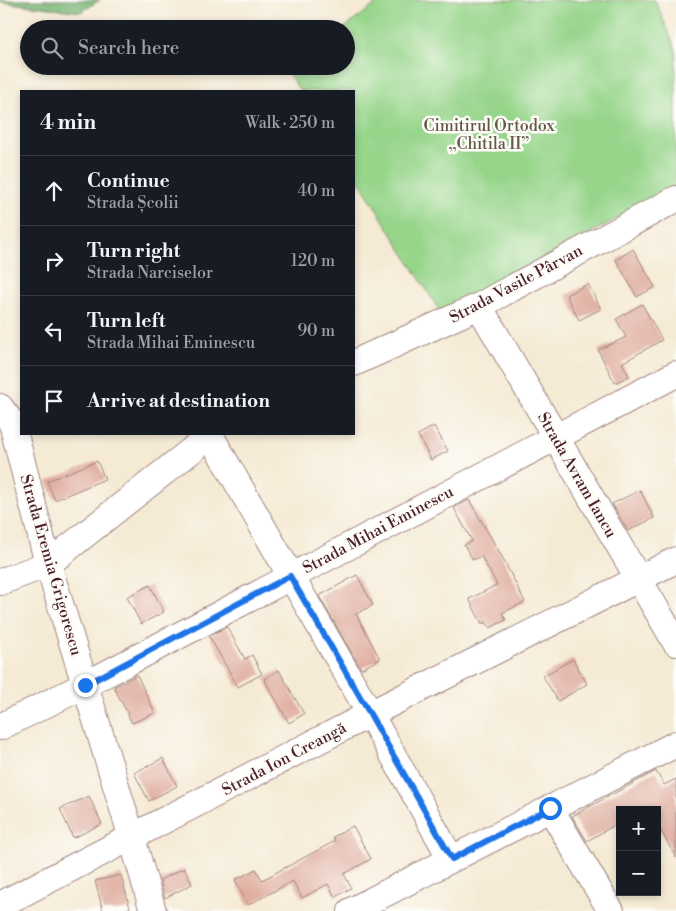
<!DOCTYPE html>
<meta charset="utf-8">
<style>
:root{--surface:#171b24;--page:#242831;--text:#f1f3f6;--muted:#9ea1a6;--line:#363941}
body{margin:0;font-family:"Libre Bodoni",serif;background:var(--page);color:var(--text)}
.controls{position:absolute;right:15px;bottom:15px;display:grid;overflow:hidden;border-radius:0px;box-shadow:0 2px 8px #0003}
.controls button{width:45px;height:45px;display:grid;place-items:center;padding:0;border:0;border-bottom:1px solid var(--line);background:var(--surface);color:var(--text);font:25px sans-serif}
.stop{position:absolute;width:15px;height:15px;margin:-11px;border:4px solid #1a73e8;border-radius:50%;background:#fff}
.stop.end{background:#1a73e8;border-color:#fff;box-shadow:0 1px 5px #0008}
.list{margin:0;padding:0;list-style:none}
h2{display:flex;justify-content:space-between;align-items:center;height:65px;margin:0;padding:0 20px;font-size:21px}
h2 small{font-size:16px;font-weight:400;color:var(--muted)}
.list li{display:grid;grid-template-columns:32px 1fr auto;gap:15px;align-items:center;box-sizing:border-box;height:70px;padding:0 20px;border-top:1px solid var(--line)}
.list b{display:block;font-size:19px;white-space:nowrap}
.list p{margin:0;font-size:16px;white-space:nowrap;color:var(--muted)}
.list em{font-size:16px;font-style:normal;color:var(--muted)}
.icon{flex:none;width:28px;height:28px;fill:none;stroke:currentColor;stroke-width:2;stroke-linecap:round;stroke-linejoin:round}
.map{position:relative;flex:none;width:676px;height:911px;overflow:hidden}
.search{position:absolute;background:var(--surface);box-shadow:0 2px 8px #0003;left:20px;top:20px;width:335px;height:55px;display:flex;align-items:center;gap:12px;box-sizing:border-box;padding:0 18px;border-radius:28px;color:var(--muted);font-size:19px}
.panel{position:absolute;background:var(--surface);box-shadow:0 2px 8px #0003;left:20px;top:90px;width:335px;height:345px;border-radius:0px}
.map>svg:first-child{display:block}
.green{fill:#97d58b;stroke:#707a5b}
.forest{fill:#79b677;stroke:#626a51}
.building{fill:#e0afa1}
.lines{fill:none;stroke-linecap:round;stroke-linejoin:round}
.minor-casing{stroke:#a08480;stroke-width:28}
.minor{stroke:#fff;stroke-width:26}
.route{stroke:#1a73e8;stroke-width:6}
.labels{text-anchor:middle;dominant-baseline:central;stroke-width:5;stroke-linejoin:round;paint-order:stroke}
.park-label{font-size:16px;fill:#615648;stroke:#fdfcf7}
.street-label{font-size:16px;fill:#4a1f2b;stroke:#fdfcf7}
</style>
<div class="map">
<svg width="676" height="911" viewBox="0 0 676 911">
<rect width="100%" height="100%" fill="#fdfcf7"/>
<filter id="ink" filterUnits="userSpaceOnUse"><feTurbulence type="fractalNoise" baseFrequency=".02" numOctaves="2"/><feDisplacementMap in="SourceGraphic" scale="10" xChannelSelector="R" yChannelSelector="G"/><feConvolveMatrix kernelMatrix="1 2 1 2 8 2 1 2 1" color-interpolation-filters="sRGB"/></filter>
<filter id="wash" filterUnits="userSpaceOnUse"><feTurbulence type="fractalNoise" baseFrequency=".0096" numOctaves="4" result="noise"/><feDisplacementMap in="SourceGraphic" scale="20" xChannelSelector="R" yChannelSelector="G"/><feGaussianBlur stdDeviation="1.12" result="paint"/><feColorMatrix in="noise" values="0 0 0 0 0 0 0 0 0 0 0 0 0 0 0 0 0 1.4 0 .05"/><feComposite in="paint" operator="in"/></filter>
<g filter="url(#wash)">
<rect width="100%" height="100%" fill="#f5ead4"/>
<path class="green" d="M381,0H655L676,50V186L442,315L354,173V91H300L287,72L294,66H346V29H343Z"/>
<path class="forest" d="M0,0H100L81,12L0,2Z"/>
<g id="blocks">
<g class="building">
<path d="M633,249L655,287L637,297L616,260Z"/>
<path d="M588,284L601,309L579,320L566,295Z"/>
<path d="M642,304L662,340L622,363L629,376L615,383L598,350L626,337L616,319Z"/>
<path d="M434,426L448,451L431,460L418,435Z"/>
<path d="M97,461L105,479L55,500L47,481Z"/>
<path d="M640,490L654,518L628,531L612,504Z"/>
<path d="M469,500L500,553L525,602L502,613L506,620L490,628L486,622L482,624L469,599L497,585L481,556L473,560L464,545L472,541L454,508Z"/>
<path d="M357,575L373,605L356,614L380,659L361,669L319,596Z"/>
<path d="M150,585L164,612L141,624L127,597Z"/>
<path d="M227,627L245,659L252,655L262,674L238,687L209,636Z"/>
<path d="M573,659L587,684L558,701L543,676Z"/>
<path d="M279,670L304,714L289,723L264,679Z"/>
<path d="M137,675L155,713L132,723L114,687Z"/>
<path d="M163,758L177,786L149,801L134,773Z"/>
<path d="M656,771L664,785L676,779V858L657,824V810H620V822L587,841L572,816Z"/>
<path d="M89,796L102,824L73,838L60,809Z"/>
<path d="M353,826L371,859L344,874L351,888L335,897L328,884L302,898L293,881L248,905L235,880L256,869L262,880L335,841L333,837Z"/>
<path d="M184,868L192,884L165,898L160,880Z"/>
<path d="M121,875L130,908L119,911H103L95,881Z"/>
</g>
</g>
</g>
<g filter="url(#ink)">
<use href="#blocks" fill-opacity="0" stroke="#a08480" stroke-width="1"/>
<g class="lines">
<defs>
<g id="minor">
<path d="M479,306L676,643"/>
<path d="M354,363L479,306L676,199"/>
<path d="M0,407L12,423L48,564L132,838L153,911"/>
<path d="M210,435L370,714L451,859"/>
<path d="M0,582L48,564L212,434"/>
<path d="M0,727L85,685L676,374"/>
<path d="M550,808L611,911"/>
<path d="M0,905L370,714L676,560"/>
<path d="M351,911L676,744"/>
</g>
</defs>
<use href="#minor" class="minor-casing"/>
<use href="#minor" class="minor"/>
</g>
</g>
<g class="lines" filter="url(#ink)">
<path class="route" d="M85,685L290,576L370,714L452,859L550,808"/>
</g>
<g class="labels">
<g class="park-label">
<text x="489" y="126">Cimitirul Ortodox<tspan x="489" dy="18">„Chitila II”</tspan></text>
</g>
<g class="street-label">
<text transform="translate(516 284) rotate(-28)">Strada Vasile Pârvan</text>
<text transform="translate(577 475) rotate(60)">Strada Avram Iancu</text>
<text transform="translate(378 530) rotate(-28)">Strada Mihai Eminescu</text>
<text transform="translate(51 565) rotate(74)">Strada Eremia Grigorescu</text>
<text transform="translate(284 759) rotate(-28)">Strada Ion Creangă</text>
</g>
</g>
</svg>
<div class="controls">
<button>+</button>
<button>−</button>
</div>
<div class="stop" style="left:550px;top:808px"></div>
<div class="stop end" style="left:85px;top:685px"></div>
<div class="search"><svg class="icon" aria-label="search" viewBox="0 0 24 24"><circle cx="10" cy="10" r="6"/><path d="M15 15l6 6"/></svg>Search here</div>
<section class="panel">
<h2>4 min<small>Walk · 250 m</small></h2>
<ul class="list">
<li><svg class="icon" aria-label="ahead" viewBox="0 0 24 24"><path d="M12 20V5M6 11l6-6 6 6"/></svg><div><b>Continue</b><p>Strada Școlii</p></div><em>40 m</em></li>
<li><svg class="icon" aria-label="right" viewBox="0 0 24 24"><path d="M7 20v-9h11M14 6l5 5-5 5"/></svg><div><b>Turn right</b><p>Strada Narciselor</p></div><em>120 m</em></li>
<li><svg class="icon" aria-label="left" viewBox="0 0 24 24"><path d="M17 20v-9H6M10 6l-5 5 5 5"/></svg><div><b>Turn left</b><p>Strada Mihai Eminescu</p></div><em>90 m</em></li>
<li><svg class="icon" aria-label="arrive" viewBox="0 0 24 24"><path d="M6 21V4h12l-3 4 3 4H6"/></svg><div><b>Arrive at destination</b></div></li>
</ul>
</section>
</div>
